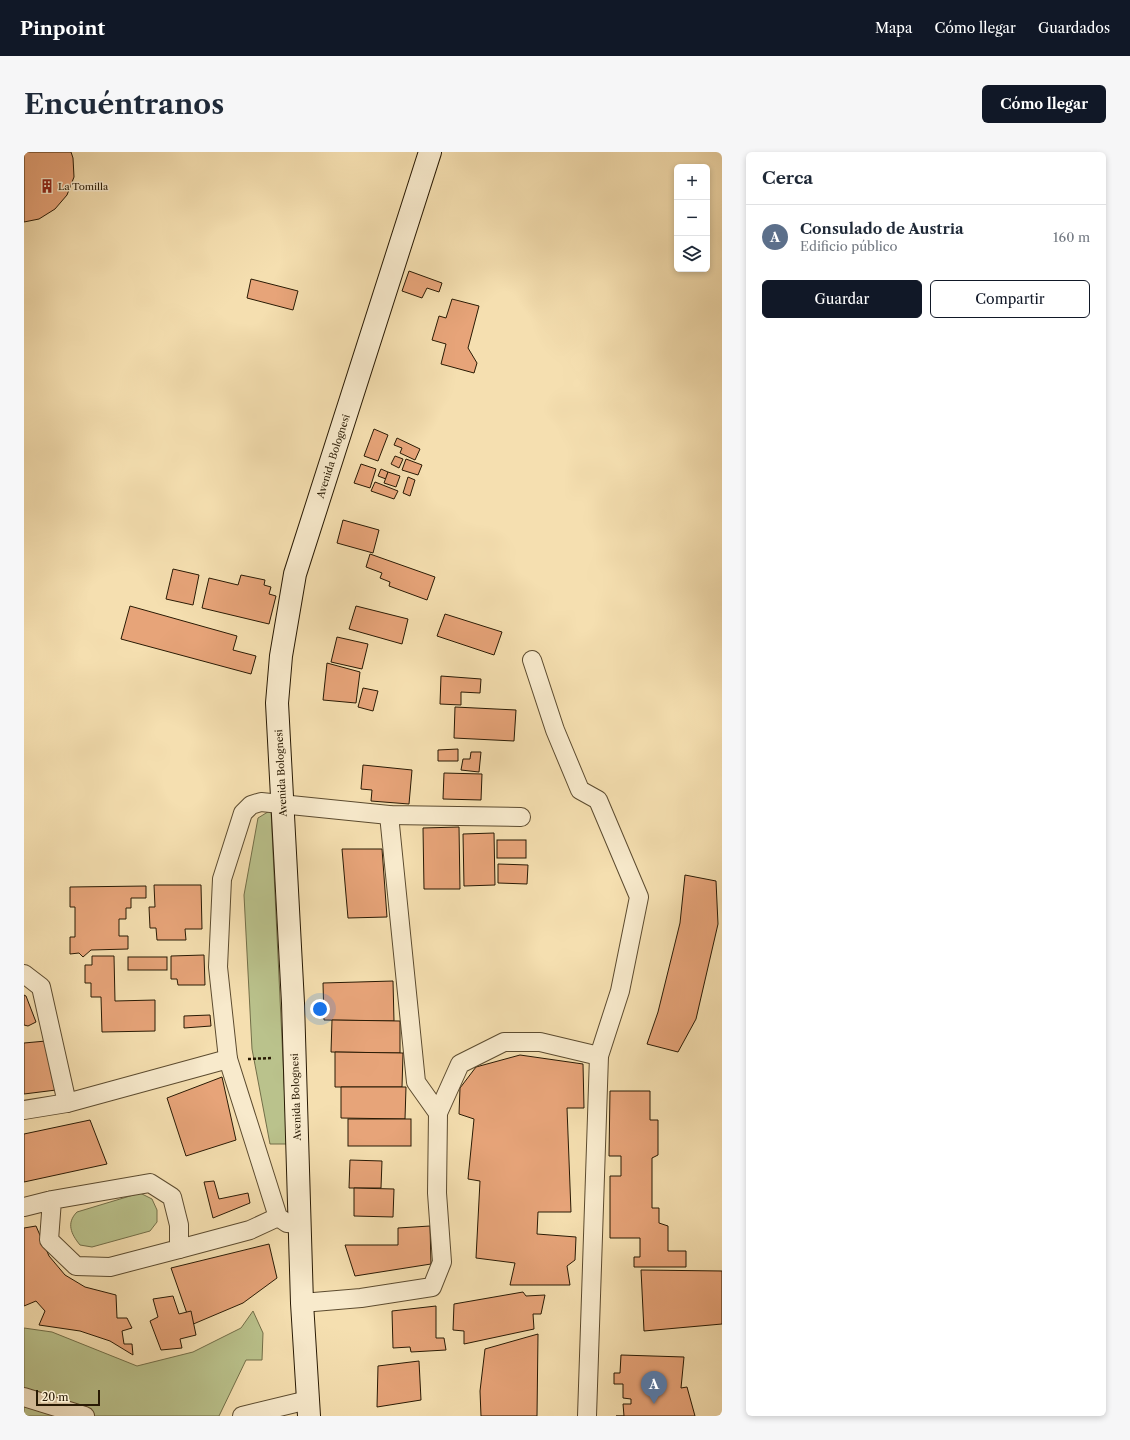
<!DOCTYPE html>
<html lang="es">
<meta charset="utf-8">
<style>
:root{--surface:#fff;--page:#f6f6f7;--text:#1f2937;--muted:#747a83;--line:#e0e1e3;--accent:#111827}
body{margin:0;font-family:"Libre Caslon Text",serif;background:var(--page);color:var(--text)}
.controls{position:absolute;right:12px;top:12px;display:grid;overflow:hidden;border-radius:6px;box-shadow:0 2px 6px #0003}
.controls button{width:36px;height:36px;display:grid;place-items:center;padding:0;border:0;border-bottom:1px solid var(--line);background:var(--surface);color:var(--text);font:20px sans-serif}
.scale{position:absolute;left:12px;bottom:10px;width:64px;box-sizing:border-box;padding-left:4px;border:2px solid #291a04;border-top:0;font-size:11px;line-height:14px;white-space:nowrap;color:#291a04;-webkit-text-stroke:3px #f8eacc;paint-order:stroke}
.you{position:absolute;left:296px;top:857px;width:14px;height:14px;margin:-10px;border:3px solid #fff;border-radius:50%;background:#1a73e8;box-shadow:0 0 0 6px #1a73e833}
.badge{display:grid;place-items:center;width:26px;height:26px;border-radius:50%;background:var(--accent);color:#fff;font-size:13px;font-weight:700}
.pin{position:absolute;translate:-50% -33px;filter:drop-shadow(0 1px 2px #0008)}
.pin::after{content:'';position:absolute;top:21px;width:14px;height:12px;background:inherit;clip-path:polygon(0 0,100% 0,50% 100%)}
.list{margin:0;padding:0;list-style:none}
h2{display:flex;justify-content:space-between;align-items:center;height:52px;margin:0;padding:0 16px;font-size:17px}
h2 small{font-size:13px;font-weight:400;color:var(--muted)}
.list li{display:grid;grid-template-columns:26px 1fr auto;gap:12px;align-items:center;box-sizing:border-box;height:64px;padding:0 16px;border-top:1px solid var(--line)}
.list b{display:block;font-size:15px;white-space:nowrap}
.list p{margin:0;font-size:13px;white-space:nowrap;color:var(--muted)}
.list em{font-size:13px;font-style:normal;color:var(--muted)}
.actions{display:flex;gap:8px;padding:12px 16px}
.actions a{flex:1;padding:9px 0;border:1px solid var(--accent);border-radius:6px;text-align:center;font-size:14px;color:var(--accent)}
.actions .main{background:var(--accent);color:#fff}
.icon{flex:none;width:22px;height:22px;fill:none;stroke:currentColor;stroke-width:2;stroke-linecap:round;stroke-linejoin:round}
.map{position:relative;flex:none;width:698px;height:1264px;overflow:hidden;border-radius:6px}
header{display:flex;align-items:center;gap:24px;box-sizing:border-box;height:56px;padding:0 20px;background:var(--accent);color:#fff}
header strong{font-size:19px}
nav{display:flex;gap:22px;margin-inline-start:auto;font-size:14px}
.intro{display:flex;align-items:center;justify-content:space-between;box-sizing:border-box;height:96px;padding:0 24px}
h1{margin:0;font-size:28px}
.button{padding:10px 18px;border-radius:6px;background:var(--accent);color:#fff;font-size:14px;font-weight:700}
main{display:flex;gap:24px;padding:0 24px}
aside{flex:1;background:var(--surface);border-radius:6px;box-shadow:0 2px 6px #0003}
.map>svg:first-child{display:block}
.green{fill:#bac28c;stroke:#726e48}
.building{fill:#e7a479;stroke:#291a04}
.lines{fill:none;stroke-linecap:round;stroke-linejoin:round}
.street-casing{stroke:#5c4b2f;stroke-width:20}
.secondary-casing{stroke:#291a04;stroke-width:24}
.path{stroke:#291a04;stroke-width:2.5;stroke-dasharray:3 2;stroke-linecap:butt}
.street{stroke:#f8eacc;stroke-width:18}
.secondary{stroke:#f8eacc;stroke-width:22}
.labels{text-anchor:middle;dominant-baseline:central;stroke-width:3;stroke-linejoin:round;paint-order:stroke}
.poi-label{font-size:10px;fill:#291a04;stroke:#f8eacc;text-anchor:start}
.street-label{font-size:10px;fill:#291a04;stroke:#f8eacc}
</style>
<header>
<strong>Pinpoint</strong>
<nav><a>Mapa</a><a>Cómo llegar</a><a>Guardados</a></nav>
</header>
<div class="intro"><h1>Encuéntranos</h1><a class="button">Cómo llegar</a></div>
<main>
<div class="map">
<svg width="698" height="1264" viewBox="0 0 698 1264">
<rect width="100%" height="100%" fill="#f5dfb0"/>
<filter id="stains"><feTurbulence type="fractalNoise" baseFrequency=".005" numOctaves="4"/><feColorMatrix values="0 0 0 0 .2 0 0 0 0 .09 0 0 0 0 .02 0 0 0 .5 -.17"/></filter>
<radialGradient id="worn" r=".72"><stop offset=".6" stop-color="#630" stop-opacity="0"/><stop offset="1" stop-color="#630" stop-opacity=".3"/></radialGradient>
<g class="green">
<path d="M247,658L263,992H246L228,897L220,743L234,666Z"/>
<path d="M116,1041L128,1047L133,1058V1070L126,1079L68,1095L56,1093C47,1082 42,1071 53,1060Z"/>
<path d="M229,1159L239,1181L238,1208H222L195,1264H0V1176L28,1180L113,1214L169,1200L217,1176Z"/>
</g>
<g class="building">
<path d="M0,0H47L49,6L50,25L43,43L31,57L15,67L0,70Z"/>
<path d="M385,119L418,131L415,140L403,136L398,146L378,139Z"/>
<path d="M227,127L274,139L269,158L223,146Z"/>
<path d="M428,147L455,154L444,196L453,211L450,221L417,212L422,192L408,188L415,164L422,166Z"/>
<path d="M350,277L364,283L354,309L340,304Z"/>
<path d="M373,286L396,297L391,308L376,301L378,296L370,293Z"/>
<path d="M371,304L379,307L375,316L367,312Z"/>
<path d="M382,307L398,313L394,323L378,318Z"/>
<path d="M337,312L352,317L346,336L330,331Z"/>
<path d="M357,317L364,320L362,327L354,324Z"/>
<path d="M364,320L376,324L372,335L360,331Z"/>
<path d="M384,325L391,328L386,344L379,341Z"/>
<path d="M351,330L374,339L370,347L347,339Z"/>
<path d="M319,368L355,378L349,401L313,391Z"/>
<path d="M346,402L411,425L403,448L365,434L366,430L356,426L358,421L342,415Z"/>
<path d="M149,417L175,423L169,453L142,447Z"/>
<path d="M217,423L241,428L240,433L247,435L245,442L252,444L245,472L178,456L185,426L214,433Z"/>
<path d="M106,454L213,484L209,498L232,504L227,522L97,487Z"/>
<path d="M332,454L384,467L378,492L325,477Z"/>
<path d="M421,462L478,480L470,503L413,484Z"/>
<path d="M313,485L344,492L338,517L307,510Z"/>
<path d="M303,511L336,520L332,551L299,548Z"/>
<path d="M417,524L457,527L456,541L437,540V553L416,552Z"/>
<path d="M339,536L354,539L349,559L334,555Z"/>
<path d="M431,555L492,558L490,589L430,586Z"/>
<path d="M434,597V609H414V598Z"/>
<path d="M447,600H457L455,620L437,618L439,607H446Z"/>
<path d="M339,613L388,618L385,652L347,649L348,638L337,637Z"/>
<path d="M420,621L458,622L457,648L419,647Z"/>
<path d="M435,675L436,737H400L399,676Z"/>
<path d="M470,681L471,733L440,734L439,682Z"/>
<rect x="473" y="688" width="29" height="18"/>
<path d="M318,697H358L363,765L324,766Z"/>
<path d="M474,712L504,713L503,732L474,731Z"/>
<path d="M661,723L692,729L694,772L672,867L654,900L623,892L634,860L656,771Z"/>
<path d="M130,733H177L178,777H161L162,788H133L132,776H126L125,755H131Z"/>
<path d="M122,734V746H107V756H102V767H95V784H104V797L67,798L59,805L55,801L46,802V785H51V755H46V735Z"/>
<path d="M180,803L181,833H154L153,827H147V804Z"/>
<path d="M68,804H90L91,849L131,848V879L78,880L77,845H67V831H61V813H68Z"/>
<rect x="104" y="805" width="39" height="13"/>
<path d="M369,829L370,869L300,868L299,831Z"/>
<path d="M0,843L2,844L12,870L4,874L0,873Z"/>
<path d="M186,863L187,874L160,876V864Z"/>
<path d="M308,868L376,869V901L307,900Z"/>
<path d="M22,889L32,938L0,942V891Z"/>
<path d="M311,900L379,901L378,935H311Z"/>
<path d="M496,903L559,912L560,956H543L547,1060H514L513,1082L552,1085L551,1108L543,1114L546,1133H486L491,1111L452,1106L456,1029L444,1027L450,967L435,962L436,936L452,915Z"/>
<path d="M198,925L212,988L162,1004L143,946Z"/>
<path d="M317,935H382L381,967L317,966Z"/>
<path d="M586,939H626V968H634V1003L628,1006V1056H635V1071L644,1074V1099H662V1115H610V1105H616V1086H586V1024H597V1004H585Z"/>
<rect x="324" y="967" width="63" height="27"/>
<path d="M66,968L83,1012L0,1030V982Z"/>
<path d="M326,1008L358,1009L357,1036H325Z"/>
<path d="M190,1029L195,1047L224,1041L226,1051L189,1066L180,1030Z"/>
<path d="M330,1036L370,1037L369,1065L330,1064Z"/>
<path d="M12,1074L25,1104L41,1123L61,1135L92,1143L93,1166H103L108,1176L98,1179L100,1192H108L109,1203L86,1189L56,1179L15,1173L21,1159L12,1149L0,1154V1076Z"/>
<path d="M406,1074L407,1112L331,1124L321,1093H374V1076Z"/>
<path d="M245,1092L253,1126L219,1151L167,1173L147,1116Z"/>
<path d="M617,1118L698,1119V1172L620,1179Z"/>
<path d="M499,1140L502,1144L521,1143L517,1162H509L510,1177L440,1192V1179L429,1178L430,1152Z"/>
<path d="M149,1144L155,1162L167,1159L172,1183L156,1187L158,1196L137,1198L126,1169L134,1165L129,1147Z"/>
<path d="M412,1154V1186H420L422,1198L387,1200L386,1195L369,1196L368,1159Z"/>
<path d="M514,1182L513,1264H457L456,1239L461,1197Z"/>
<path d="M597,1203L660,1205L657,1236L663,1235L671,1264H592H600L599,1252H607V1247L599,1246V1232H590V1221H596Z"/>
<path d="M395,1209L397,1248L353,1255L354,1214Z"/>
</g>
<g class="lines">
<defs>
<g id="street">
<path d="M508,508L531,578L556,638L574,648L615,745L596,839L575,904L563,1264"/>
<path d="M365,663L392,930L414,961"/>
<path d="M0,822L17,835L43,951"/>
<path d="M0,958L43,951L204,907"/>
<path d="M0,1055L28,1048L126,1031L148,1045L155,1073V1097L86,1115L52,1114L25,1088L28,1048"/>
<path d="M276,1072L263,1071L254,1065L204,907L194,815L198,727L219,661L227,653L237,650L365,663L497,665"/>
<path d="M155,1097L226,1078L254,1065"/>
<path d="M278,1151L337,1146L408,1135L418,1110L413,1041L414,961L436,912L480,890H516L575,904"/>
<path d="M0,1245L61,1264"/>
<path d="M218,1264L284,1248"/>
</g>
<g id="secondary">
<path id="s1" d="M285,1264L278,1151L269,851L253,551L257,504L271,422L406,0"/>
</g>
</defs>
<use href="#street" class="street-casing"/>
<use href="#secondary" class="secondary-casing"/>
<path class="path" d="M224,907L249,906"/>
<use href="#street" class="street"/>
<use href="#secondary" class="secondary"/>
</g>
<defs>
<symbol id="building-bare" viewBox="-9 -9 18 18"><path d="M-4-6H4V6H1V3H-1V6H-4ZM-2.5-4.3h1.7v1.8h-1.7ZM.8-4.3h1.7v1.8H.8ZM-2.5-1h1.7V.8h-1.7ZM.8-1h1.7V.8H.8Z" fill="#8f2418" stroke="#f8eacc" stroke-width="2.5" paint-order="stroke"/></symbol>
</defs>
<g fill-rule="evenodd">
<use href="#building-bare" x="13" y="24" width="20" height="20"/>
</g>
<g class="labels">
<g class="poi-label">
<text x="34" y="34">La Tomilla</text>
</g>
<g class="street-label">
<text stroke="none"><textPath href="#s1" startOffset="968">Avenida Bolognesi</textPath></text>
<text transform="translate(257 621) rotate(-93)">Avenida Bolognesi</text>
<text transform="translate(272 945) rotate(-92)">Avenida Bolognesi</text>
</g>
</g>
<rect width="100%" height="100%" filter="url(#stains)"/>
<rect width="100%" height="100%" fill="url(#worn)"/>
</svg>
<div class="controls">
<button>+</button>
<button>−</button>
<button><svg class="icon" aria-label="layers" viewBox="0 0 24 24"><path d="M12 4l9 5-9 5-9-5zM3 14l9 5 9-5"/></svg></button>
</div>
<div class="scale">20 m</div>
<div class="you"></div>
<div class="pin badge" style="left:630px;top:1252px;background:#5c6f8a">A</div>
</div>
<aside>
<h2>Cerca<small></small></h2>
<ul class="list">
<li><span class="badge" style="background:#5c6f8a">A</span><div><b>Consulado de Austria</b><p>Edificio público</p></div><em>160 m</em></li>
</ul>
<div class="actions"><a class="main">Guardar</a><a>Compartir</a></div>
</aside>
</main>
